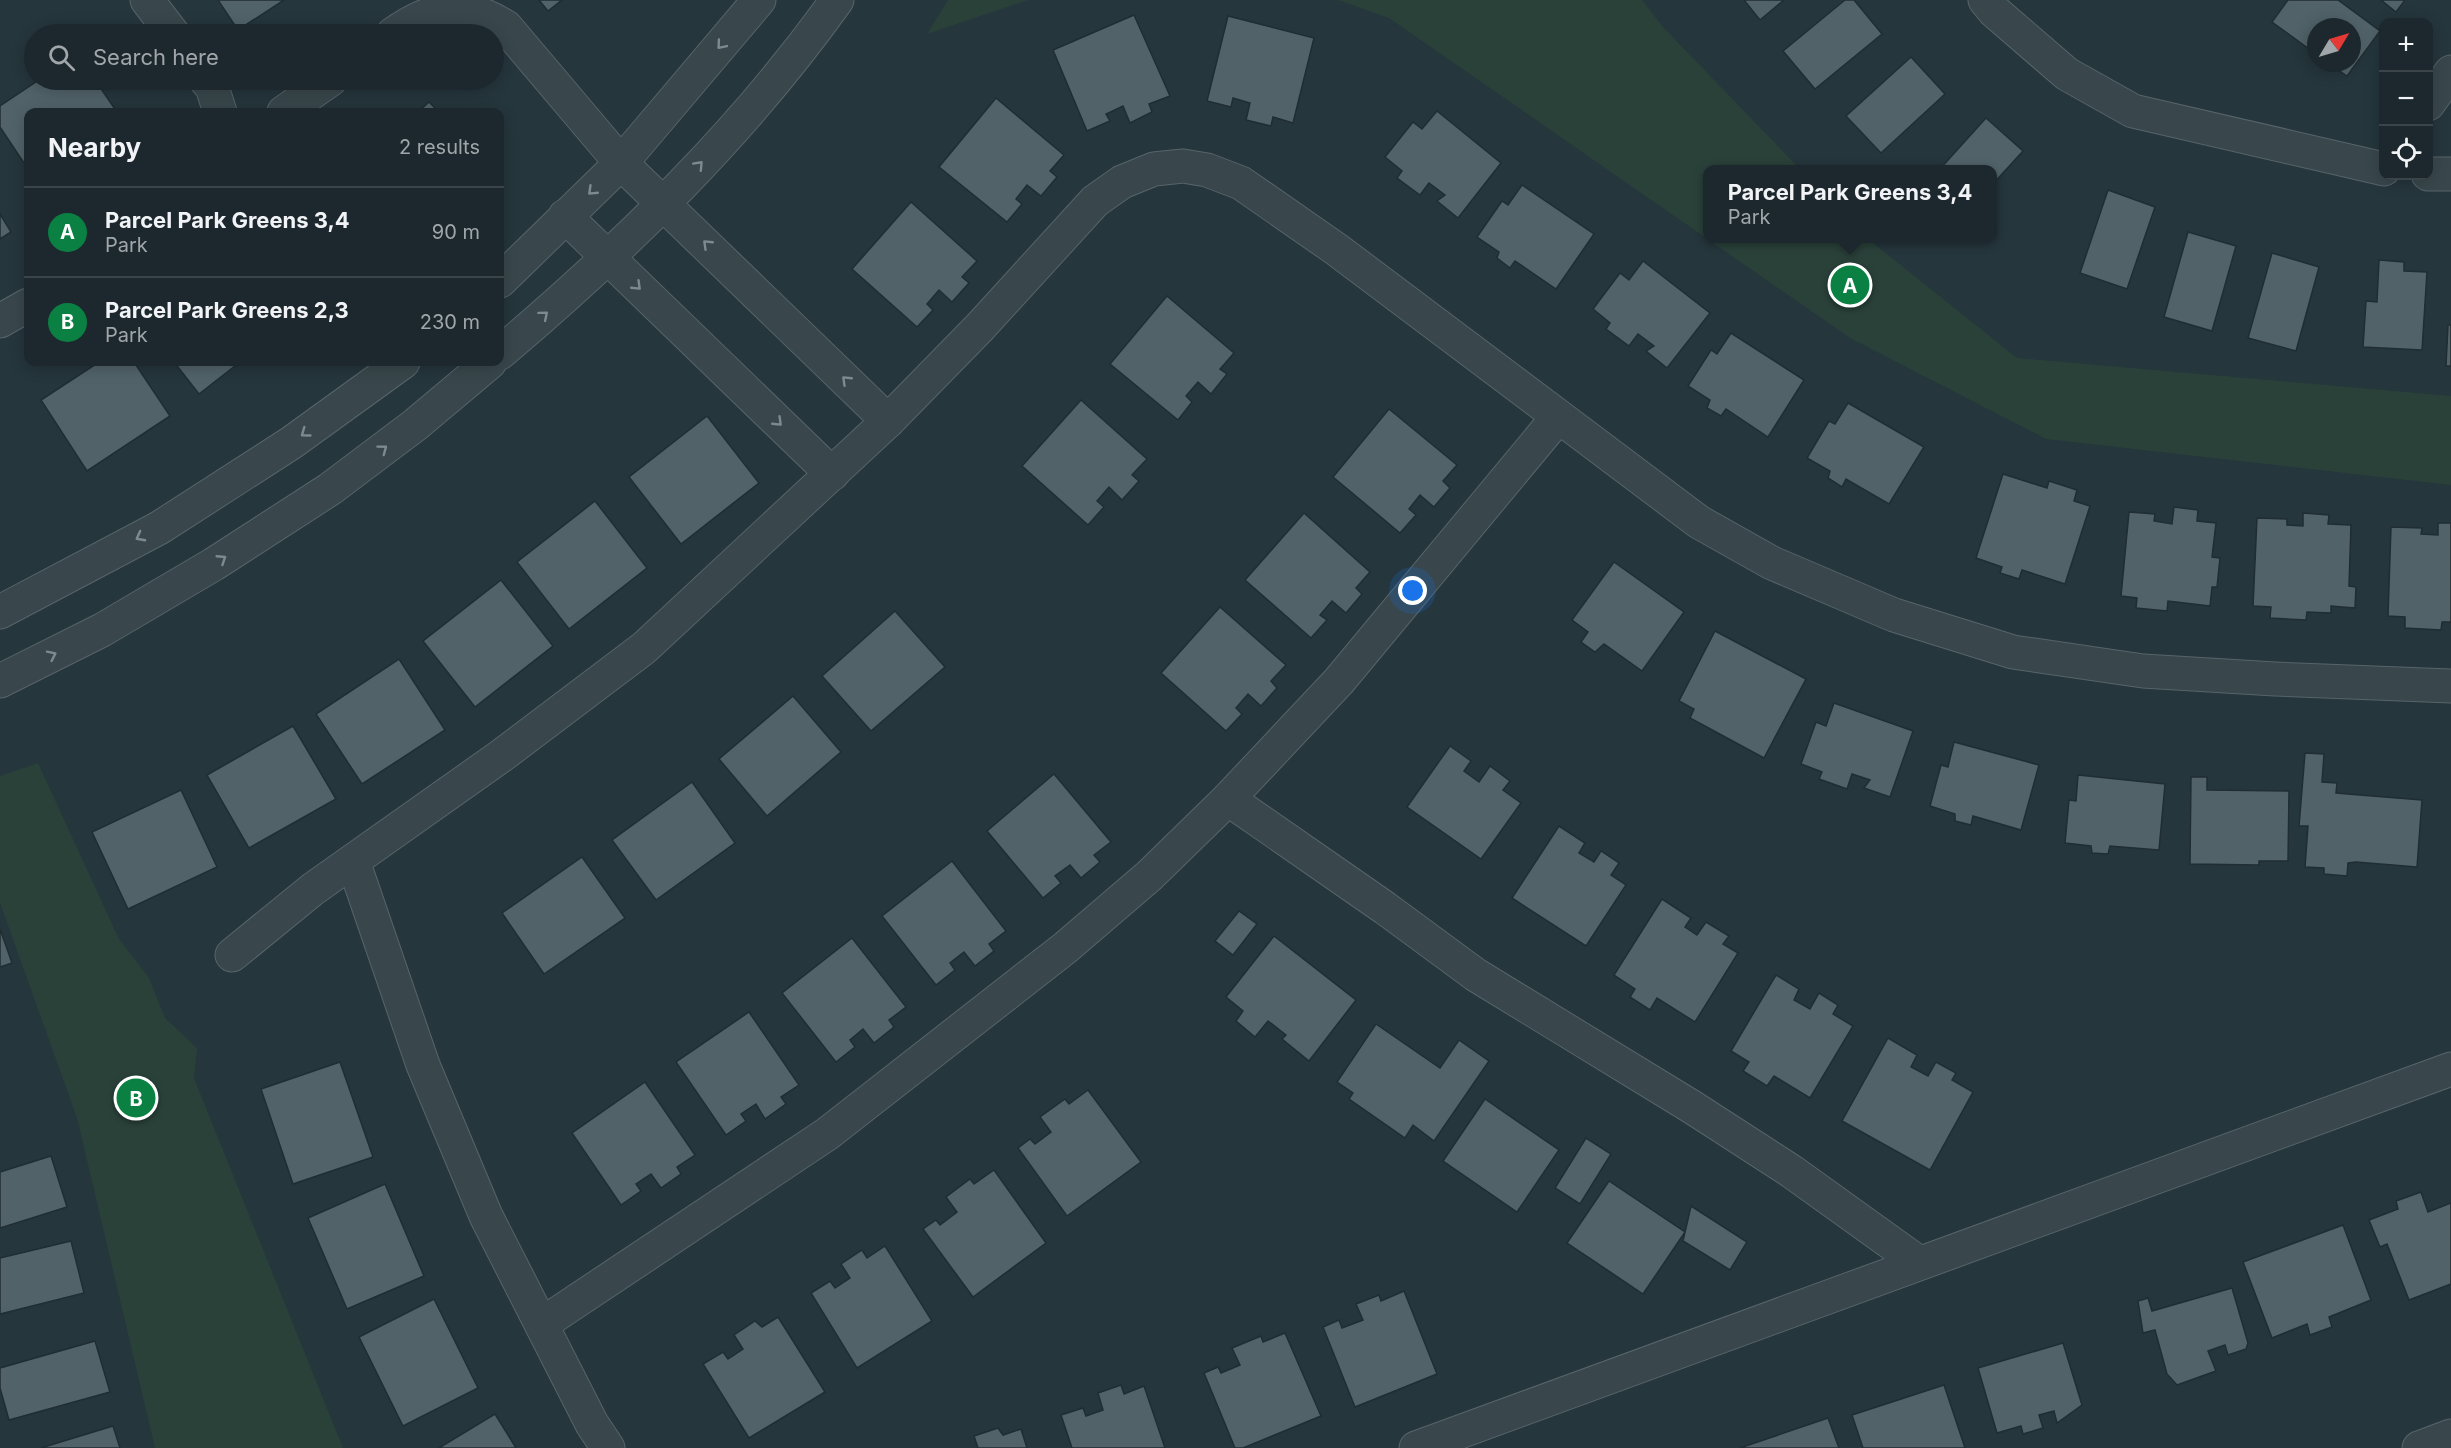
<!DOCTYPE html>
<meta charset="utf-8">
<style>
:root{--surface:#1c282d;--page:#293439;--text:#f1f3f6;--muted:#a0a6aa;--line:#3a4449;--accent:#0b8043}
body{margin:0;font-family:Inter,sans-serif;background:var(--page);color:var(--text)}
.controls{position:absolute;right:18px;top:18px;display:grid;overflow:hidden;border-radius:12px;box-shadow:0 3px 15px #0003}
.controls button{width:54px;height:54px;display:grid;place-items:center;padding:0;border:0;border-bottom:2px solid var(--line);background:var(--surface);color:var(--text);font:30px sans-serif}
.compass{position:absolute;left:2307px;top:18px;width:54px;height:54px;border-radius:50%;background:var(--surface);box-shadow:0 3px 15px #0003;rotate:52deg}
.you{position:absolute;left:1413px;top:591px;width:21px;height:21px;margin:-15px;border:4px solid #fff;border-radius:50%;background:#1a73e8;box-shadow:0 0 0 9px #1a73e833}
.badge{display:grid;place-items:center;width:39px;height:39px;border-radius:50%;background:var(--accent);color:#fff;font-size:20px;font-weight:700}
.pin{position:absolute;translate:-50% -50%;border:3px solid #fff;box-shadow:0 2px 6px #0006}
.popup{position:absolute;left:1703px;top:165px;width:294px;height:78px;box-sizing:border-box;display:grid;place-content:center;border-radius:12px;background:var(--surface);filter:drop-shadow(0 2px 4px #0005);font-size:20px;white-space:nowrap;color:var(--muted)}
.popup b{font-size:22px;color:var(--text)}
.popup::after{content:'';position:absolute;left:50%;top:100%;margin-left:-12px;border:12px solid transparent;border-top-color:var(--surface)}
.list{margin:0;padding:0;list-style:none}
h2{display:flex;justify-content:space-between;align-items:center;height:78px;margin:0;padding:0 24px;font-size:26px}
h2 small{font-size:20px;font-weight:400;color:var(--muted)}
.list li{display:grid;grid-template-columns:39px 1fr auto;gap:18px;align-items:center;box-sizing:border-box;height:90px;padding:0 24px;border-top:2px solid var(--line)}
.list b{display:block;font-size:22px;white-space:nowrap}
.list p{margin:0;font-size:20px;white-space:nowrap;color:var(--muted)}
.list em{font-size:20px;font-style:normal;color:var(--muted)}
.icon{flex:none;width:33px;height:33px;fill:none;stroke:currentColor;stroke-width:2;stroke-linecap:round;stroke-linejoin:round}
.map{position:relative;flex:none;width:2451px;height:1448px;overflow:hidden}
.search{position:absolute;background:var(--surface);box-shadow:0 3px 15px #0003;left:24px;top:24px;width:480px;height:66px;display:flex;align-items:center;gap:15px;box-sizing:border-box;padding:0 21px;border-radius:33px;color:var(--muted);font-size:22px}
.panel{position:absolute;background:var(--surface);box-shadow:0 3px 15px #0003;left:24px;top:108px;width:480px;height:258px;border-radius:12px}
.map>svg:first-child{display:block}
.green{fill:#2a413a}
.building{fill:#516369;stroke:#202e33;stroke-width:1.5}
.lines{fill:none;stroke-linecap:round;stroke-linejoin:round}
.minor-casing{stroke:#57646a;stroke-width:35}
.minor{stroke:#39474c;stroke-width:33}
.oneway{stroke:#7d8a90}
</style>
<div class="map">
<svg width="2451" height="1448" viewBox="0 0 2451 1448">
<rect width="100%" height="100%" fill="#25363c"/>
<g class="green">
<path d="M948,0H1028L927,34Z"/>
<path d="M1338,0H1642L1663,27L1800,169L1708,170V238L1868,239L2017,358L2451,396V485L2046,439L1850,338L1389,18Z"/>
<path d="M38,763L119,939L149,978L165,1018L197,1048L194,1078L343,1448H155L77,1118L0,903V776Z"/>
</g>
<g class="building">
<path d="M218,0H284L238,30Z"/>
<path d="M539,0H562L548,11Z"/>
<path d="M1744,0H1784L1760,20Z"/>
<path d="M1845,0H1854L1882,34L1815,89L1783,51Z"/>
<path d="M2288,0H2338L2380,31L2347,76L2328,63H2352V27H2316V54L2272,22Z"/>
<path d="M2381,0H2405L2396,12Z"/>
<path d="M1134,15L1170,96L1149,104L1152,112L1130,123L1123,106L1106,114L1110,121L1087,131L1053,50Z"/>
<path d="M1228,16L1314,38L1293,123L1273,117L1271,126L1246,120L1250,103L1233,98L1231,107L1207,101Z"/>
<path d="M1911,57L1945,94L1881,153L1846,116Z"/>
<path d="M39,80H95L117,112H28V169L0,127V106Z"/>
<path d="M996,98L1064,155L1050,171L1057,177L1041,196L1027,185L1016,199L1022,204L1007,222L939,167Z"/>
<path d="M429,102L439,112H418Z"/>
<path d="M1437,111L1501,163L1458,218L1437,201L1445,195L1429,183L1420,195L1397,178L1402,171L1385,157L1413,122L1422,129Z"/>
<path d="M1986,118L2023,151L1992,185V170H1939Z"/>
<path d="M1522,185L1594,234L1556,289L1515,261L1510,268L1497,258L1499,252L1477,237L1502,201L1508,205Z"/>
<path d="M2108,190L2155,207L2127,289L2080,273Z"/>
<path d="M911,202L977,261L962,277L969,283L952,302L939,290L927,304L933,310L917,327L852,269Z"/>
<path d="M0,214L11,232L0,239Z"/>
<path d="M2188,232L2236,246L2212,331L2164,317Z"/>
<path d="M2272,253L2319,267L2296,351L2248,338Z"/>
<path d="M2379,260L2404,262V271L2427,272L2422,350L2363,347L2366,301L2377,302Z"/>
<path d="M1643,261L1710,313L1667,368L1646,351L1654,346L1638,334L1629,346L1606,329L1610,323L1593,309L1620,273L1629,280Z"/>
<path d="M1167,296L1234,353L1220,369L1227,374L1211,394L1198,382L1186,396L1192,402L1178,420L1110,364Z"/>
<path d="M2448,325H2451V366H2446Z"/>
<path d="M1731,333L1804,380L1768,437L1726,409L1721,416L1707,408L1710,400L1688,386L1711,350L1717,354Z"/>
<path d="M99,362H134L170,416L87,471L41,400Z"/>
<path d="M174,362H240L199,394Z"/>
<path d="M1081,400L1147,459L1132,475L1139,481L1122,500L1109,487L1097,501L1104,507L1088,525L1022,466Z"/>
<path d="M1848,403L1924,447L1889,504L1846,479L1842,487L1828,478L1830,471L1807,458L1829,421L1835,424Z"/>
<path d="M1389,409L1457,465L1443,481L1450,488L1434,507L1420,495L1409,509L1416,515L1400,533L1333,477Z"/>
<path d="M707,416L759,483L681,544L629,477Z"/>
<path d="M2003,474L2047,488L2049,481L2077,490L2074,501L2090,506L2065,584L2022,570L2019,579L2000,573L2002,567L1976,558Z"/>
<path d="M595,501L647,568L569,629L517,562Z"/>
<path d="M2174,507L2198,510L2197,521L2216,523L2212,557L2220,558L2217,587H2212L2210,606L2168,601L2167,611L2136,608L2137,598L2121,596L2129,512L2155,514L2154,521L2172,524Z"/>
<path d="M1304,513L1370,572L1356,588L1362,594L1346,613L1332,601L1320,615L1327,620L1311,638L1245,580Z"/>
<path d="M2303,513L2329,515L2328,524L2351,525L2349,586L2356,587L2355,608L2331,606V613L2307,612L2306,620L2270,618L2271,607L2253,606L2257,518L2287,519V525L2303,526Z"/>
<path d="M2438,523H2451V622H2442L2441,630L2405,628V617L2388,616L2391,527L2422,528L2421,534L2438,535Z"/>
<path d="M1614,562L1684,612L1642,671L1604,644L1595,652L1581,642L1588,632L1572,620Z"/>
<path d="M501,580L553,646L475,707L423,641Z"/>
<path d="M1220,607L1286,665L1271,681L1277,688L1261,706L1248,694L1236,708L1242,714L1226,731L1161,673Z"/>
<path d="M895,611L945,667L871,731L822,676Z"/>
<path d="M1715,631L1806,679L1764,758L1690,718L1694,709L1679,701Z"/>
<path d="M399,659L445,730L362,784L316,714Z"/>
<path d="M793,696L841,752L767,816L719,759Z"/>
<path d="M1834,703L1913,731L1890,797L1864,788L1870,780L1852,774L1847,789L1819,779L1822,772L1801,764L1816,722L1826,726Z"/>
<path d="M293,726L336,799L249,848L207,775Z"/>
<path d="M1954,742L2039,765L2021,830L1973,816L1971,825L1955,821V814L1930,806L1941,765L1948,767Z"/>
<path d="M1450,746L1471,761L1464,771L1479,782L1490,766L1510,781L1503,790L1521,803L1481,859L1407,807Z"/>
<path d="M2305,753L2324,754L2322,782L2337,783L2336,793L2422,800L2417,867L2356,862L2348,863L2347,876L2324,874V868L2305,867L2308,826H2299Z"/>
<path d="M1054,774L1111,842L1094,855L1100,862L1081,878L1070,865L1055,876L1061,883L1043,898L987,831Z"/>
<path d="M2078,775L2165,784L2159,850L2110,846L2108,854L2092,853L2091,846L2065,843L2069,800L2076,801Z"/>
<path d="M2191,777H2207V790L2289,791L2288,861H2259V865L2190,864Z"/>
<path d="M692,782L735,843L656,900L612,840Z"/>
<path d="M181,790L217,867L128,909L92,832Z"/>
<path d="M1559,826L1585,843L1579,853L1594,862L1601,851L1619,863L1611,875L1626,885L1586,946L1512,898Z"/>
<path d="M582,857L625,918L544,974L502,913Z"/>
<path d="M952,861L1006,931L989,944L994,951L975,966L964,952L950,963L955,970L936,985L882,916Z"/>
<path d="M1662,899L1691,918L1685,927L1697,935L1706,922L1729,936L1723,944L1738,953L1695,1022L1657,998L1650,1010L1630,997L1635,989L1614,975Z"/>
<path d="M1239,911L1257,924L1233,955L1215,941Z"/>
<path d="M0,929L12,963L0,967Z"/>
<path d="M1274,936L1356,1000L1309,1061L1282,1039L1286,1035L1268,1021L1255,1037L1236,1021L1243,1011L1226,997Z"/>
<path d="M852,938L906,1007L889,1020L894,1027L874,1043L863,1029L850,1040L855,1047L836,1062L782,993Z"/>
<path d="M1776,975L1799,989L1794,1000L1810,1009L1819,993L1838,1005L1833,1014L1853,1026L1810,1098L1774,1076L1767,1086L1743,1071L1749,1062L1731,1051Z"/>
<path d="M749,1012L799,1085L781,1097L786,1104L765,1119L756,1104L741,1114L746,1121L726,1135L676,1062Z"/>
<path d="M1376,1024L1440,1068L1459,1040L1489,1061L1434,1141L1413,1125L1405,1138L1349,1099L1353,1093L1337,1082Z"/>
<path d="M1888,1038L1917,1055L1911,1067L1928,1076L1936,1062L1956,1073L1952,1080L1973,1092L1930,1170L1842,1121Z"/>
<path d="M340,1062L373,1157L293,1184L261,1089Z"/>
<path d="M645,1082L695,1155L677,1167L681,1174L661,1188L651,1174L636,1184L641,1191L621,1205L572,1133Z"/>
<path d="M1088,1090L1141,1162L1067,1216L1018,1148L1030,1139L1035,1144L1051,1132L1040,1117L1065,1099L1069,1104Z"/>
<path d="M1485,1099L1559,1150L1517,1212L1443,1161Z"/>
<path d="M1586,1138L1611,1154L1580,1204L1555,1188Z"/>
<path d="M51,1156L67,1207L0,1228V1172Z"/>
<path d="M994,1170L1046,1243L973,1297L923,1229L936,1220L940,1225L957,1212L946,1197L970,1179L974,1184Z"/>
<path d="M1609,1181L1685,1232L1643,1294L1567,1243Z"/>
<path d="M385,1184L424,1276L347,1309L308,1218Z"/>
<path d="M2421,1192L2428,1212L2451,1203V1284L2409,1300L2387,1244L2380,1247L2369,1220L2398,1209L2396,1201Z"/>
<path d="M1691,1206L1747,1242L1730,1270L1683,1241Z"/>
<path d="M2343,1225L2371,1300L2329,1317L2332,1327L2310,1335L2307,1324L2272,1338L2243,1262Z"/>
<path d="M71,1241L84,1293L0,1314V1258Z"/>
<path d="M885,1246L932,1321L857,1368L811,1293L830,1281L835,1288L850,1278L841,1264L862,1250L867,1258Z"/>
<path d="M2232,1288L2248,1343L2246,1349L2228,1355L2225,1345L2208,1351L2216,1371L2177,1385L2167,1374L2155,1330L2143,1333L2138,1301L2148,1298L2152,1311Z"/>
<path d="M1404,1291L1437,1374L1355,1407L1323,1327L1339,1320L1342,1328L1363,1320L1356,1304L1379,1295L1381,1301Z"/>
<path d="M434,1299L478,1388L403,1426L359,1337Z"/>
<path d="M778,1317L825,1392L749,1438L703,1364L723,1352L728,1359L743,1349L734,1335L755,1321L762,1327Z"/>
<path d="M1285,1333L1321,1416L1243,1448H1235L1204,1373L1218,1367L1221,1373L1240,1365L1232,1348L1261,1336L1263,1342Z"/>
<path d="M95,1341L110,1392L9,1420L0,1388V1368Z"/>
<path d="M2063,1343L2082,1405L2057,1423L2054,1411L2039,1415L2043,1428L2023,1434L2021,1426L1997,1433L1978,1368Z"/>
<path d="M1121,1385L1124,1394L1144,1386L1165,1448H1072L1061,1415L1083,1408L1086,1416L1103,1410L1098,1393Z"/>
<path d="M1944,1385L1965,1448H1863L1852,1415Z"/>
<path d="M495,1414L516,1448H439Z"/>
<path d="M1828,1418L1839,1448H1740Z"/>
<path d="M113,1426L120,1448H41Z"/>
<path d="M998,1428L1003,1435L1021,1429L1027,1448H978L974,1436Z"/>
</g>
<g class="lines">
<defs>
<g id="minor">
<path d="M147,0L173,34"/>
<path d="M1985,0L1994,11L2067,74L2133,111L2384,169"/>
<path d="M393,34C433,6 464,0 506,27L621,163L888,421"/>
<path d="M206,80L212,87L220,112"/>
<path d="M2428,104L2451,72"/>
<path d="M284,112L330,80"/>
<path d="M2428,174H2451"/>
<path d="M565,216L832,474"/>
<path d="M500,281L621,163L759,0"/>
<path d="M0,321L28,305"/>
<path d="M500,353C624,248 742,133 837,0"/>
<path d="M0,612L159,528L291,443L403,362"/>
<path d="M0,681L102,630L214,564L330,489L415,425L490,362"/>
<path d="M1228,799L1385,908L1476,975L1692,1107L1791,1171L1919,1263"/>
<path d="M353,861L423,1065L486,1216L592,1424L608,1448"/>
<path d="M232,955L313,889L501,756L644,648L888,421L980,327L1095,201L1122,182L1154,169L1183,166L1207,170L1241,183L1336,249L1699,522L1772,563L1894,615L2013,652L2143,671L2275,679L2451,686"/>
<path d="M542,1324L827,1134L1065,948L1149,876L1228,799L1339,681L1558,417"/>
<path d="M1416,1448L2451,1069"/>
<path d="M2419,1448L2451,1436"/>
</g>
</defs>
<use href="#minor" class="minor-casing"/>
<use href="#minor" class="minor"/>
</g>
<defs><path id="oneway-chevron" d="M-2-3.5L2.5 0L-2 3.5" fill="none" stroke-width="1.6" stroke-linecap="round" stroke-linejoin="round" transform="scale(1.5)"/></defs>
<g class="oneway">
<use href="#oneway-chevron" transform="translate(721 45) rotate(130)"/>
<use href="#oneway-chevron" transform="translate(699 165) rotate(-47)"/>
<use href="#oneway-chevron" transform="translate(592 191) rotate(136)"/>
<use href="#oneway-chevron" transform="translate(707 244) rotate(-136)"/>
<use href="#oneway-chevron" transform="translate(637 286) rotate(44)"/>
<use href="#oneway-chevron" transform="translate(544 315) rotate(-40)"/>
<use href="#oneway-chevron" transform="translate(846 380) rotate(-136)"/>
<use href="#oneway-chevron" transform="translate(778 422) rotate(44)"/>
<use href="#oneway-chevron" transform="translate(305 433) rotate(144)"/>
<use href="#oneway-chevron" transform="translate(383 449) rotate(-37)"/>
<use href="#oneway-chevron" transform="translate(140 537) rotate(152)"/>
<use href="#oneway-chevron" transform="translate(222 559) rotate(-33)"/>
<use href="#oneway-chevron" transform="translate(52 655) rotate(-26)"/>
</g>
</svg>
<div class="controls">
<button>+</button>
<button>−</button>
<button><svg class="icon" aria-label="locate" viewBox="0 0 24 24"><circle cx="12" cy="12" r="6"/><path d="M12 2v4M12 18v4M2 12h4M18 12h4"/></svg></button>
</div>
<svg class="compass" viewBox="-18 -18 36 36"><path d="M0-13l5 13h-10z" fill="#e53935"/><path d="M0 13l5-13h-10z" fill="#a0a6aa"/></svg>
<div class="you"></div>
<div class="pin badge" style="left:1850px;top:285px">A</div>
<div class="popup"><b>Parcel Park Greens 3,4</b>Park</div>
<div class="pin badge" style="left:136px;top:1098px">B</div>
<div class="search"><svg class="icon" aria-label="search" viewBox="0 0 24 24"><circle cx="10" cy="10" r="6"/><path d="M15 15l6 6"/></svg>Search here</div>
<section class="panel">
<h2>Nearby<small>2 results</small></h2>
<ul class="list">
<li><span class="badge">A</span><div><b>Parcel Park Greens 3,4</b><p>Park</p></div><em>90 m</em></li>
<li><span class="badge">B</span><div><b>Parcel Park Greens 2,3</b><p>Park</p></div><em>230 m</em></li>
</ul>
</section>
</div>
